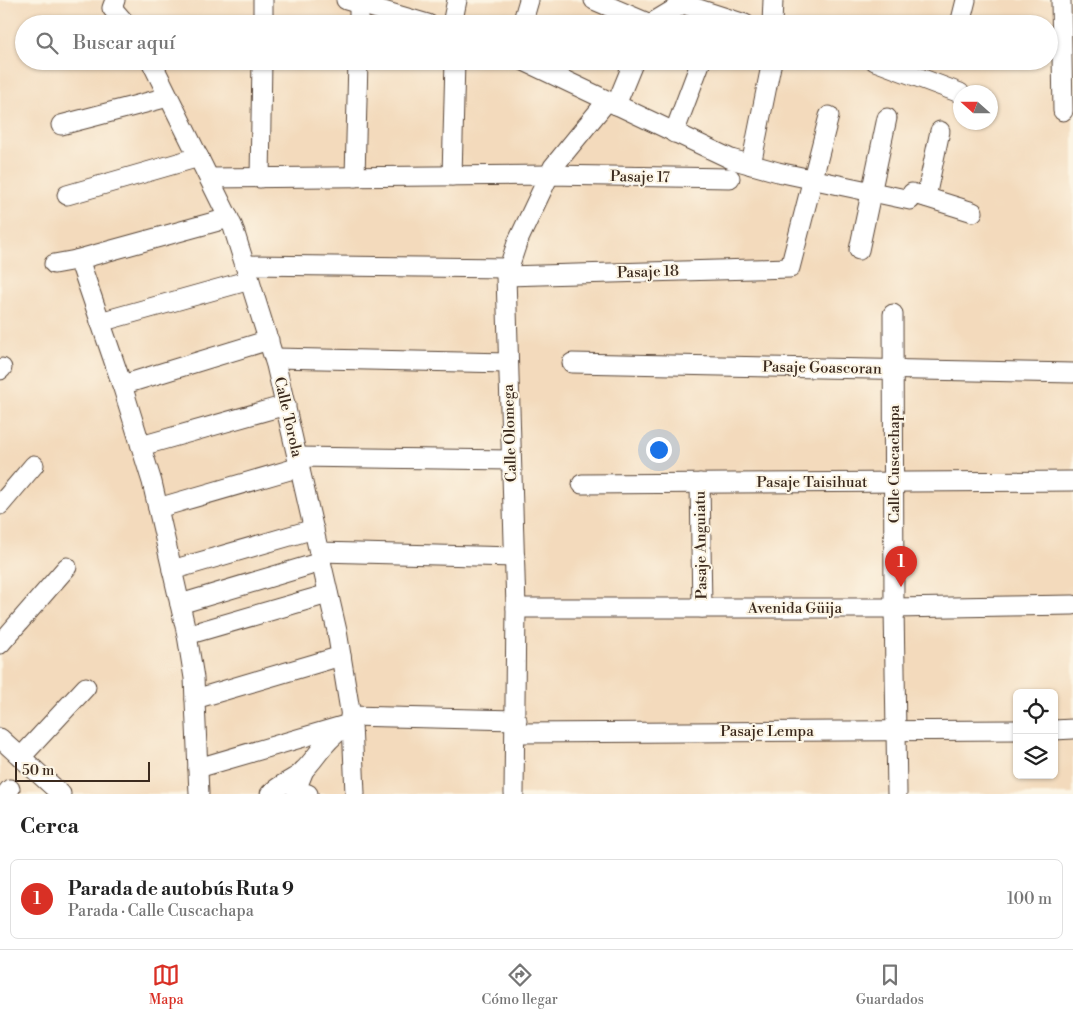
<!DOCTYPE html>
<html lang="es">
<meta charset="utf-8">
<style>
:root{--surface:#fff;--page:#f2f2f2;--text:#222;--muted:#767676;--line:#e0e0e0;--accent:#d93025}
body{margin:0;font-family:"Libre Bodoni",serif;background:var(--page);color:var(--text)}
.controls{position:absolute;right:15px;bottom:15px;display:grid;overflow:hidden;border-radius:8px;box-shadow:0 1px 4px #0004}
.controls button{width:45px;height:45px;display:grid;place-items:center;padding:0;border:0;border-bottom:1px solid var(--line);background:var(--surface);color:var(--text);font:25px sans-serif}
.compass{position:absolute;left:953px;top:85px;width:45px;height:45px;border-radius:50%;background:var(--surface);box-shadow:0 1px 4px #0004;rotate:291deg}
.scale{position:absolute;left:15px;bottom:12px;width:135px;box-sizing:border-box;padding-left:5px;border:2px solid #3b2a1e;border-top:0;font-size:14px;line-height:18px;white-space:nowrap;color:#3b2a1e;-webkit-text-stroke:4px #fcf5e5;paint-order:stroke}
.you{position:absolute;left:658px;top:449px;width:18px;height:18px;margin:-12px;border:4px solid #fff;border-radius:50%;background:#1a73e8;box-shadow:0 0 0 8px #1a73e833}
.badge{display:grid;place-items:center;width:32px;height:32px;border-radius:50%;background:var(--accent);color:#fff;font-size:16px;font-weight:700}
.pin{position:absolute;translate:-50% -41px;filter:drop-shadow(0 1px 2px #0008)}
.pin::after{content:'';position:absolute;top:26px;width:18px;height:15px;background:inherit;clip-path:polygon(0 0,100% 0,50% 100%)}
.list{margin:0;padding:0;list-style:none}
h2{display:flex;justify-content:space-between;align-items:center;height:65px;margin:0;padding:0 20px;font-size:21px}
h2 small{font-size:16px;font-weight:400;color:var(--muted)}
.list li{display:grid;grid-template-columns:32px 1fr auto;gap:15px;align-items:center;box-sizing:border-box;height:80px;margin:0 10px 10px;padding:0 10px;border:1px solid var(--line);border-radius:8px}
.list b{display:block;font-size:19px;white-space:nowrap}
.list p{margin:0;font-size:16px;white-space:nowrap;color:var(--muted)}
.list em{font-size:16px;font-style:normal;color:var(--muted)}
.icon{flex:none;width:28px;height:28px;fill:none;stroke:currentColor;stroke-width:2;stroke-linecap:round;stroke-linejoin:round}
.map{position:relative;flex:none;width:1073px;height:794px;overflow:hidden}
.search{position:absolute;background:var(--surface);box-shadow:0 1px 4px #0004;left:15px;right:15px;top:15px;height:55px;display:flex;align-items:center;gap:12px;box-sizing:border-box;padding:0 18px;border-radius:28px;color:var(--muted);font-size:19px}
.sheet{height:155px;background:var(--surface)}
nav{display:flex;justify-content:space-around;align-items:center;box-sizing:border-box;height:70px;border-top:1px solid var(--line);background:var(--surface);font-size:14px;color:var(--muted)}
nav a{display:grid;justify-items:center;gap:2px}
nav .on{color:var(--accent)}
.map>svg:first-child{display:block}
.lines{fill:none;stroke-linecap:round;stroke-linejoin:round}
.minor-casing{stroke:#574436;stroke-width:21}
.minor{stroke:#fff;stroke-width:19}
.labels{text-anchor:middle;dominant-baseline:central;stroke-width:4;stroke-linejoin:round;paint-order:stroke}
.street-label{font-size:15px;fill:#3b2a1e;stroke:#fcf5e5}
</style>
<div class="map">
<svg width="1073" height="794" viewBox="0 0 1073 794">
<rect width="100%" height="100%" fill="#fcf5e5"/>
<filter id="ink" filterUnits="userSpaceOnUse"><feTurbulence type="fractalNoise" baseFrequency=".02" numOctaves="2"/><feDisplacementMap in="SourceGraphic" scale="10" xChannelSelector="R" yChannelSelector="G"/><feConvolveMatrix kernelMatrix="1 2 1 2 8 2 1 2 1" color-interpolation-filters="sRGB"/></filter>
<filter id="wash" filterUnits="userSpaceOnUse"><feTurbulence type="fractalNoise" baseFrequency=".0096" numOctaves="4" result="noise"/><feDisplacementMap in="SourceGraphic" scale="20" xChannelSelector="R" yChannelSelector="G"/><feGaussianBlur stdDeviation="1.12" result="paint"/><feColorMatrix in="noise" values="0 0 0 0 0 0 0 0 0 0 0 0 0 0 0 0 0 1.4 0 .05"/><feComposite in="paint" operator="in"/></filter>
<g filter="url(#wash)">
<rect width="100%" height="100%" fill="#f3dabc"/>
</g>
<g filter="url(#ink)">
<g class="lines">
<defs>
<g id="minor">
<path d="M115,0L112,8L126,24"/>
<path d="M346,0L428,24"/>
<path d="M594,0L650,24"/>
<path d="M1061,0L1063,111"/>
<path d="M263,24V0"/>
<path d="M359,24V4"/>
<path d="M452,24L457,0"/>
<path d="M522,24L529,0"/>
<path d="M650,24L683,4L745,24"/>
<path d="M772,24L773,0"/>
<path d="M960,24L966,0"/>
<path d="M151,61L233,227L276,365L337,631L352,723L355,794"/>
<path d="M524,61L731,159L778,172L910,200L912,193L973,212"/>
<path d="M875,61L960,93"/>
<path d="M616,105L634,61"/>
<path d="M61,125L168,97"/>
<path d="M674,133L701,61"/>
<path d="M751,165L772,61"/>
<path d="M452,176L455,61"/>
<path d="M355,177L358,61"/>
<path d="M209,178L549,175L730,178"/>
<path d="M260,178L262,61"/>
<path d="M67,195L199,157"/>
<path d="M926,197L940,131"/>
<path d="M859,250L887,118"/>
<path d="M76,260L229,218"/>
<path d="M54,264L76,260L82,268L122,385L152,482L187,635L194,678L199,794"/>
<path d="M245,265L507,268"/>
<path d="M506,276L790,268L829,116"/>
<path d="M893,314L894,608L897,794"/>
<path d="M100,322L250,280"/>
<path d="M275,358L508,363"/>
<path d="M572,363L1073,373"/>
<path d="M0,370L2,368"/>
<path d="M122,385L269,340"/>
<path d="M141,446L286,405"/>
<path d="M297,457L511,460"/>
<path d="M700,483L702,608"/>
<path d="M582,484L1073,481"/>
<path d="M0,505L34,465"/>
<path d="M158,508L300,467"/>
<path d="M319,552L515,557"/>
<path d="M172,570L314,529"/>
<path d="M180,604L321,562"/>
<path d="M516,608H894L1073,605"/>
<path d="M187,635L328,594"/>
<path d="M0,644L67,567"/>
<path d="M195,699L341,656"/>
<path d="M350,716L517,720"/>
<path d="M1054,730L1073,729"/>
<path d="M517,733L1017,730"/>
<path d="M0,738L61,794"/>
<path d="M21,757L86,687"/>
<path d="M198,768L352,723"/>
<path d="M304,770L296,790L308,794"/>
<path d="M6,794L10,789"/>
<path d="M270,794C282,782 293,781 302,772C318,757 321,744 342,729"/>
<path d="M514,794L516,608L506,276L517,243L553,167L607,101"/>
</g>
</defs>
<use href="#minor" class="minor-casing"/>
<use href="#minor" class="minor"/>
</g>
</g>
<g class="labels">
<g class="street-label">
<text transform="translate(640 177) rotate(1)">Pasaje 17</text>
<text transform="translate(648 272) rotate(-2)">Pasaje 18</text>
<text transform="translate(822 368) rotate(1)">Pasaje Goascoran</text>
<text transform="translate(288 417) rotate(77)">Calle Torola</text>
<text transform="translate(510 433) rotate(-92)">Calle Olomega</text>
<text transform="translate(894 464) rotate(-90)">Calle Cuscachapa</text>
<text x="812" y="482">Pasaje Taisihuat</text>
<text transform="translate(701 545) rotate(-91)">Pasaje Anguiatu</text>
<text x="795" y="608">Avenida Güija</text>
<text x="767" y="731">Pasaje Lempa</text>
</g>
</g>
</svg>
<div class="controls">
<button><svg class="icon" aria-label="locate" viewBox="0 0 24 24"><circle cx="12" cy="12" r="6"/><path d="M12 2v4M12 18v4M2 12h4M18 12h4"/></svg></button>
<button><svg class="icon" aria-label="layers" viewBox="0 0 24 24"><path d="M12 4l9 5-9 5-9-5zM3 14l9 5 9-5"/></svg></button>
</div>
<svg class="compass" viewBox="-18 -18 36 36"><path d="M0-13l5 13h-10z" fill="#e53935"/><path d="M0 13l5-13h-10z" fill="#767676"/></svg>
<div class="scale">50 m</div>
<div class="you"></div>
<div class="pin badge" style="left:901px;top:587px">1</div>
<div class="search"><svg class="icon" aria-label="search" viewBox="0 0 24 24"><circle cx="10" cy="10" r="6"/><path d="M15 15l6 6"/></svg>Buscar aquí</div>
</div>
<section class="sheet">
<h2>Cerca<small></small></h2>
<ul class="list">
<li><span class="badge">1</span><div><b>Parada de autobús Ruta 9</b><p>Parada · Calle Cuscachapa</p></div><em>100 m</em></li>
</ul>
</section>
<nav>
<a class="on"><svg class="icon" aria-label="map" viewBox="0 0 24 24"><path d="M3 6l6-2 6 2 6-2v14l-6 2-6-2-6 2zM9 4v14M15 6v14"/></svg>Mapa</a>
<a><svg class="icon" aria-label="directions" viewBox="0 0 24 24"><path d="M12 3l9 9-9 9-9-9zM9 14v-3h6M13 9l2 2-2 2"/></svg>Cómo llegar</a>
<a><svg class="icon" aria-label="saved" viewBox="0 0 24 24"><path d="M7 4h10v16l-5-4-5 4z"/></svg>Guardados</a>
</nav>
